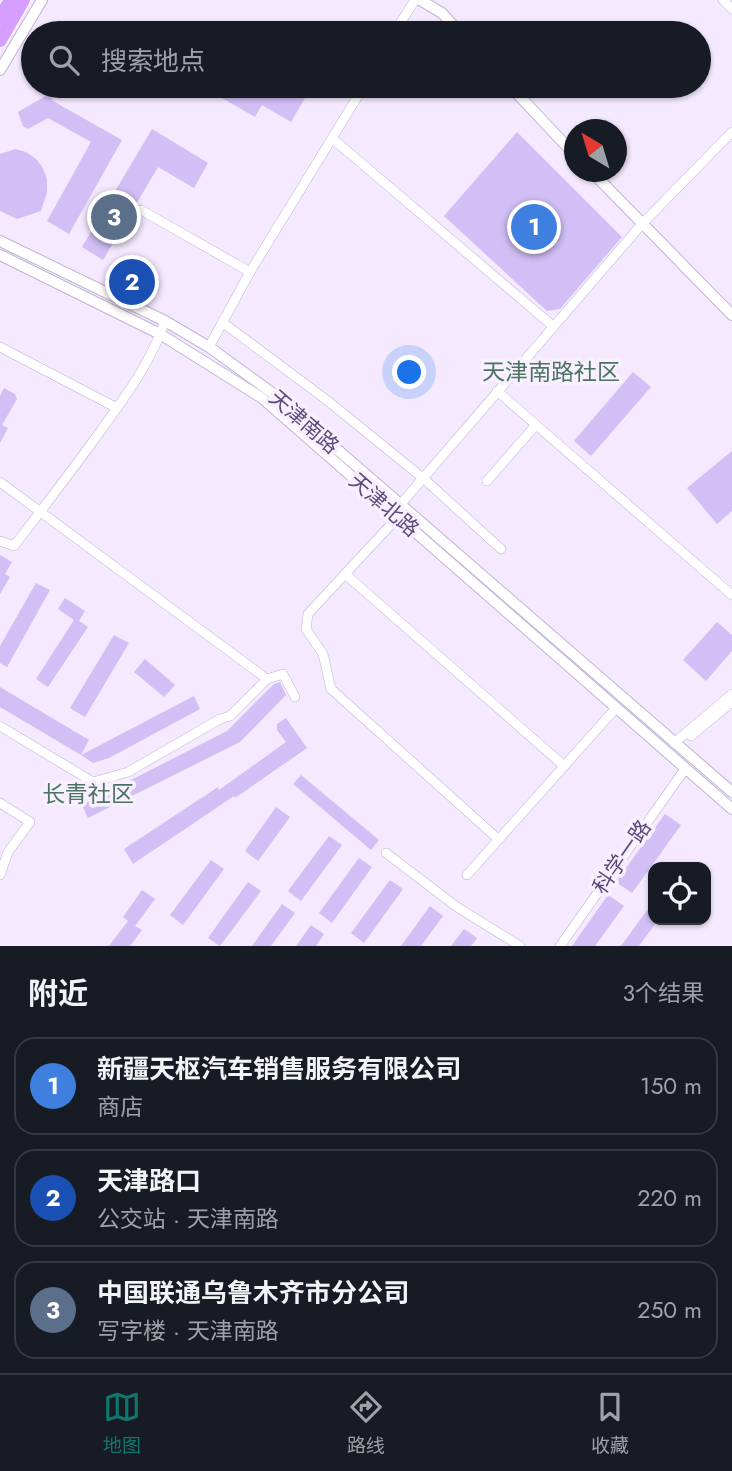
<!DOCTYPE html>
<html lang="zh">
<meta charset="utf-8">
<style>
:root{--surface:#171b24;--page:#242831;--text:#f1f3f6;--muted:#9ea1a6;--line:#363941;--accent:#0f766e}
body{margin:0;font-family:Jost,"Noto Sans SC",sans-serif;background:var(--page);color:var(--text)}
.controls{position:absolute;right:21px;bottom:21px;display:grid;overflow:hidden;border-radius:14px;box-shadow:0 2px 5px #0004}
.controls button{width:63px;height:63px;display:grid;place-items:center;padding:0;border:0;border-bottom:2px solid var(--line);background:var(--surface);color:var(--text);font:35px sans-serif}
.compass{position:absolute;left:564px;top:119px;width:63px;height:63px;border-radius:50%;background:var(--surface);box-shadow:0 2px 5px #0004;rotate:322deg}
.you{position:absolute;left:410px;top:373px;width:24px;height:24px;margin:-18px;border:5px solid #fff;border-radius:50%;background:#1a73e8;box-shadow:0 0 0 10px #1a73e833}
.badge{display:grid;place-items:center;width:46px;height:46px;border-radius:50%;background:var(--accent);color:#fff;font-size:23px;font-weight:700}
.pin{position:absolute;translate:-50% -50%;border:4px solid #fff;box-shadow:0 2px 7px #0006}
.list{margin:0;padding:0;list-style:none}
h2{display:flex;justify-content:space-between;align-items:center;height:91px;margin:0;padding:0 28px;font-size:30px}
h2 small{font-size:23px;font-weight:400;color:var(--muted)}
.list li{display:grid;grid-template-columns:46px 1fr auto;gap:21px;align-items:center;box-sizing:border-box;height:98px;margin:0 14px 14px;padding:0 14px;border:2px solid var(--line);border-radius:21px}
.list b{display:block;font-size:26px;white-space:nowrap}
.list p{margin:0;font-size:23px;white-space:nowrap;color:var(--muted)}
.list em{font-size:23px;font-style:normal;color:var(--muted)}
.icon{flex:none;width:38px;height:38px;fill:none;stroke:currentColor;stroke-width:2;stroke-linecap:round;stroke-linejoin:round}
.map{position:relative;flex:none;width:732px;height:946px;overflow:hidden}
.search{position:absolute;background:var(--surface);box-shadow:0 2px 5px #0004;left:21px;right:21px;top:21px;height:77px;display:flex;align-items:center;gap:18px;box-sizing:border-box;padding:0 24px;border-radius:38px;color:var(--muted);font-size:26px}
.sheet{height:427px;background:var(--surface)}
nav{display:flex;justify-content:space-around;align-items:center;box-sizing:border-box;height:98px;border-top:2px solid var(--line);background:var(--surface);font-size:19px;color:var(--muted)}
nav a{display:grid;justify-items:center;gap:4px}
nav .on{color:var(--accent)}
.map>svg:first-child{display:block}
.building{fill:#d1bff5}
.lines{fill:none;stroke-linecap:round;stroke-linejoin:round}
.minor-casing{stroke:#c1b3d5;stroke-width:10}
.tertiary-casing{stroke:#c1b3d5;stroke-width:12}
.primary-casing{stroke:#fff;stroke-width:16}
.minor{stroke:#fff;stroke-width:9}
.tertiary{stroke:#fff;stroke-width:10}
.primary{stroke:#d69fff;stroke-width:14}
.labels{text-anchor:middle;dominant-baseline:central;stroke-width:7;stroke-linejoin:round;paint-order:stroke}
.street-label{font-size:21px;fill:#594a7a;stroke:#f8f0ff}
.neighbourhood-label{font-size:23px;fill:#4c7364;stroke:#f8f0ff}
</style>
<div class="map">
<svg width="732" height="946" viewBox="0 0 732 946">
<rect width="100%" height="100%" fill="#f4e9fe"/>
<g class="building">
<path d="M207,21L229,33H199Z"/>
<path d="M201,86H312L291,122L262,105L255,117Z"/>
<path d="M49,94L53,101L122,140L69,234L47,221L91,142L48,118L28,129L23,126L18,112Z"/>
<path d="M152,129L208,163L194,188L158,167L103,260L82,247Z"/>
<path d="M517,132L622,237L560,309L547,311L444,216Z"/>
<path d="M15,149L26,152L36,159L43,168L47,180V192L41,211L17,219L0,211V154Z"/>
<path d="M633,372L651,387L591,456L574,441Z"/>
<path d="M4,388L15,394L17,399L2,425L8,428L0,443V396Z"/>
<path d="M732,451V511L717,524L687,488Z"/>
<path d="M0,555L12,562L5,574L10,577L0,594Z"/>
<path d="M36,583L50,590L7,667L0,663V646Z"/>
<path d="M65,598L85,611L79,621L88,627L48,687L36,679L74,620L58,609Z"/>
<path d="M717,622L732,635V651L706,681L683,660Z"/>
<path d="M114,635L129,643L85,717L70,708Z"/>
<path d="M145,659L175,685L164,697L134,672Z"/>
<path d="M280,682L286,695L240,742L88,818L82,805L227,731L274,684Z"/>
<path d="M0,687L89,740L81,755L0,707Z"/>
<path d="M194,696L200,709L109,758L93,763L81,755Z"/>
<path d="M286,718L307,748L235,798L234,796L133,864L124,849L218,787L219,790L286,742L277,730V724Z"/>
<path d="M301,775L379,840L371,850L293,784Z"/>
<path d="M276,807L290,817L258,861L245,851Z"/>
<path d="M665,814L681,825L632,893L616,882Z"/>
<path d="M329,836L342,845L301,901L288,891Z"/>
<path d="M359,858L372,867L332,923L319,913Z"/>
<path d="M211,860L224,869L183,925L170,915Z"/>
<path d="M390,880L403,889L364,943L351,933Z"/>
<path d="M248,882L261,891L220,946L208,938Z"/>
<path d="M142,890L155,899L135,926L142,930L130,946H109L128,921L123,917Z"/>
<path d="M608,895L624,906L595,946H572Z"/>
<path d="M653,902V920H658L639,946H621Z"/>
<path d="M282,904L295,913L271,946H252Z"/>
<path d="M430,906L443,916L421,946H401Z"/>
<path d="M311,925L324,934L316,946H296Z"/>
<path d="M464,929L477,938L471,946H451Z"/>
</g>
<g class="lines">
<defs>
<g id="minor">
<path d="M723,0L732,9"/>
<path d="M394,33L415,0"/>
<path d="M333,139L554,327"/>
<path d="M141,210L250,272"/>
<path d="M222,322L328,401L424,479L501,549"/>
<path d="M0,347L117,408"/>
<path d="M209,347L250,272L364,86"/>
<path d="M497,391L732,595"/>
<path d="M487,481L535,426"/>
<path d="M0,482L267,679"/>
<path d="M400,505L642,224L732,132"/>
<path d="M398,517L345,574L563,765"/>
<path d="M0,541L14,546C44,507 74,468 102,429C127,394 151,362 165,321"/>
<path d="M345,574L308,614L306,629L323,654L331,689L498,839"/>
<path d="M0,726L93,782L128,772L220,719L230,716L267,679L283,674L295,697"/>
<path d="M691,736L732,702"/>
<path d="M674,743L732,694"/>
<path d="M0,803L30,822L8,852L0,875"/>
<path d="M386,853L457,907L520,946"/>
<path d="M467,875L616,708"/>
<path d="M560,946L685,769"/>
</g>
<g id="tertiary">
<path d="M420,0L442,13L460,33"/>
<path d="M0,70L42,0"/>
<path d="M510,86L574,154"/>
<path d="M592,172L732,315"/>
<path d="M0,241L165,321L209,347L271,392L732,792"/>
<path d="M0,255L160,334L262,398L732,809"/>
</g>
<g id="primary">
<path d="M0,18L11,0"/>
<path d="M0,40L23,0"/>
</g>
</defs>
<use href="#minor" class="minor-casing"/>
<use href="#tertiary" class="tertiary-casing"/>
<use href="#primary" class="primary-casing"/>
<use href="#minor" class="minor"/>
<use href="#tertiary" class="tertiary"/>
<use href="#primary" class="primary"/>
</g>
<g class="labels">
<g class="street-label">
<text transform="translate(304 422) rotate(41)">天津南路</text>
<text transform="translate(384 505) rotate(41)">天津北路</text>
<text transform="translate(622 857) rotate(-55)">科学一路</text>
</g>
<g class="neighbourhood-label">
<text x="551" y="372">天津南路社区</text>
<text x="88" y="794">长青社区</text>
</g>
</g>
</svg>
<div class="controls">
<button><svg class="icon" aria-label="locate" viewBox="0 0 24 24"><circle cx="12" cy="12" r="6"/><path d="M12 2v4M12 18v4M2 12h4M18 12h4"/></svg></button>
</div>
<svg class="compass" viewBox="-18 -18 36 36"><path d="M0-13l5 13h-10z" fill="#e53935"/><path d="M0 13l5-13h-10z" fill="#9ea1a6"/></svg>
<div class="you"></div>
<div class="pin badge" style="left:534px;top:227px;background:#3f7fe0">1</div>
<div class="pin badge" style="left:132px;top:282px;background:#1a4fb4">2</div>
<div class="pin badge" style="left:114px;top:217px;background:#5c6f8a">3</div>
<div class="search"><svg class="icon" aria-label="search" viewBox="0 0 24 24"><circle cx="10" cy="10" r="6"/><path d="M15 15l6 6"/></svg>搜索地点</div>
</div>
<section class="sheet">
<h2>附近<small>3个结果</small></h2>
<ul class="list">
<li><span class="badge" style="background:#3f7fe0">1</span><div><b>新疆天枢汽车销售服务有限公司</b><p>商店</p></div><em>150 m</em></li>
<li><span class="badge" style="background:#1a4fb4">2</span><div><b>天津路口</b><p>公交站 · 天津南路</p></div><em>220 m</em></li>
<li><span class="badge" style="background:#5c6f8a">3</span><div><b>中国联通乌鲁木齐市分公司</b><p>写字楼 · 天津南路</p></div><em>250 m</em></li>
</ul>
</section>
<nav>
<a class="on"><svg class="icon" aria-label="map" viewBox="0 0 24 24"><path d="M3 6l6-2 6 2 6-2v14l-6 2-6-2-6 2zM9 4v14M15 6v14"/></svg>地图</a>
<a><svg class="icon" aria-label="directions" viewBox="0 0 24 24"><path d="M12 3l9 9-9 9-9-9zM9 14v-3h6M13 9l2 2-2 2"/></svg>路线</a>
<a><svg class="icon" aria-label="saved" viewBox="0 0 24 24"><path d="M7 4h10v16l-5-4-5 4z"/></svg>收藏</a>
</nav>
